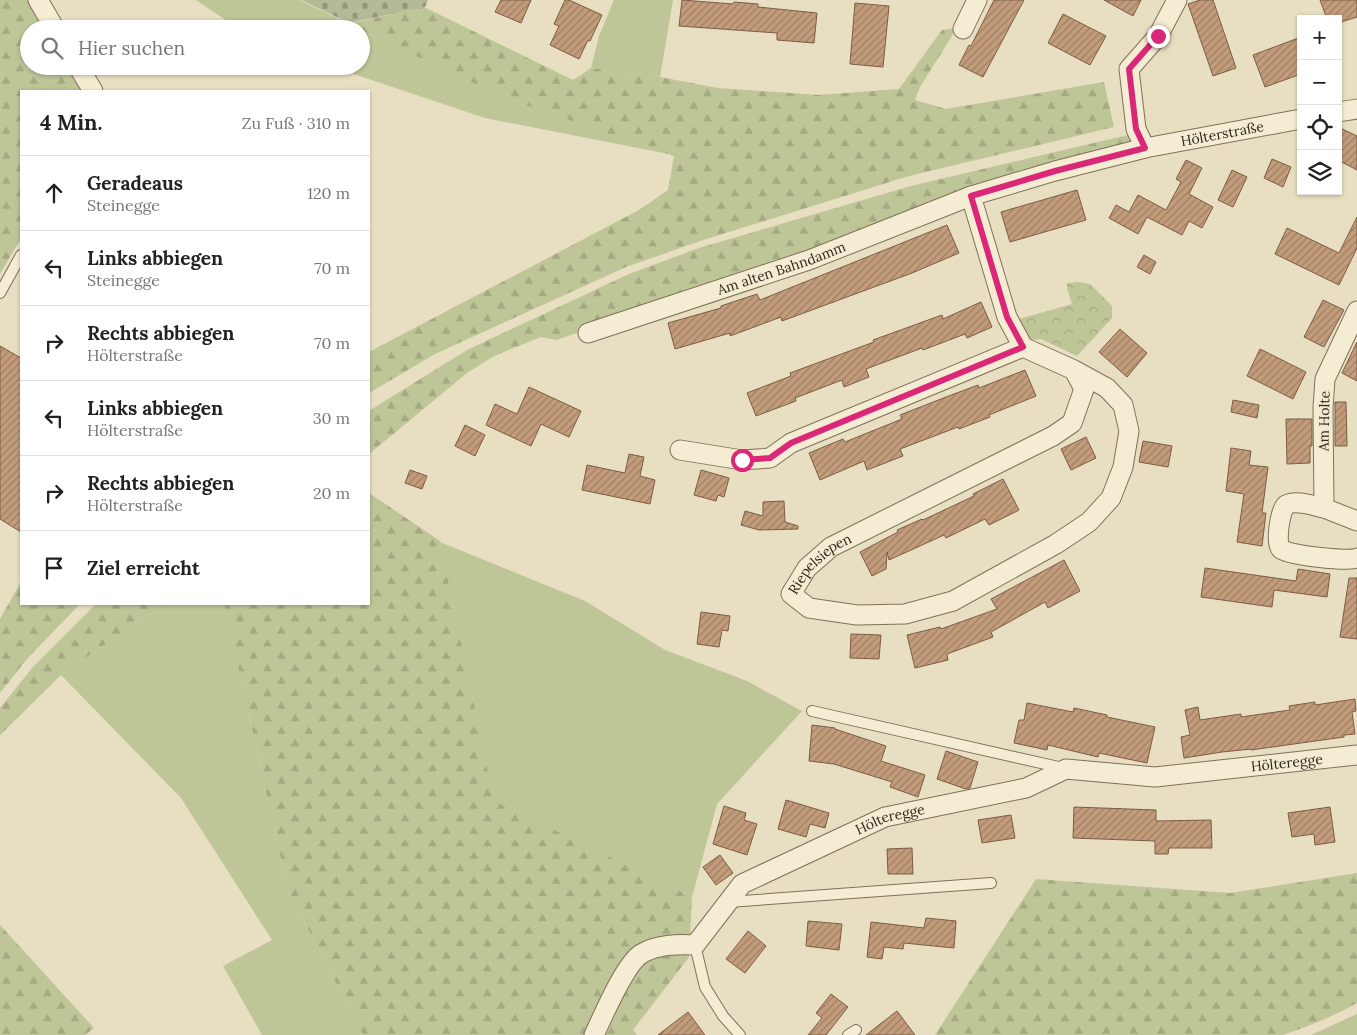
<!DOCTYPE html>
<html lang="de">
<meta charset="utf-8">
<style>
:root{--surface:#fff;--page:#f6f6f6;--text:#222;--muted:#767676;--line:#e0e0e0}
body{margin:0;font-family:Lora,serif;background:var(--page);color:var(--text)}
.controls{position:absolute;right:15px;top:15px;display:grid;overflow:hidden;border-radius:0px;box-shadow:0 1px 4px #0004}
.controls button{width:45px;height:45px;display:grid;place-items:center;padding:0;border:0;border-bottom:1px solid var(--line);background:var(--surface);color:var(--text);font:25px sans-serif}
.stop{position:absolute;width:15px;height:15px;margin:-11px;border:4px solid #db2777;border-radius:50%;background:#fff}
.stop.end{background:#db2777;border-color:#fff;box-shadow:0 1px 5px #0008}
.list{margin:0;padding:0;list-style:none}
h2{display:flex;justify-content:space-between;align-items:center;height:65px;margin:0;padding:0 20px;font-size:21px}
h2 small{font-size:16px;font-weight:400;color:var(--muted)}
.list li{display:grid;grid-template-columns:32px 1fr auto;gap:15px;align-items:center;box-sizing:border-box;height:75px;padding:0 20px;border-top:1px solid var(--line)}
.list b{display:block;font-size:19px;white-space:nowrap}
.list p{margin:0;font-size:16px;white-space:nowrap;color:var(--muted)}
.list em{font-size:16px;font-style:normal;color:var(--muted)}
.icon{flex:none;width:28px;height:28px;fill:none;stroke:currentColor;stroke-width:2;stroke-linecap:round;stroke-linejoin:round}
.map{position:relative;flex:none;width:1357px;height:1035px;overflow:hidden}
.search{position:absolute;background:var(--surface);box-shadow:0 1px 4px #0004;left:20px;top:20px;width:350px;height:55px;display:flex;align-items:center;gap:12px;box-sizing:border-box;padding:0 18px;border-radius:28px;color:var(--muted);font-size:19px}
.panel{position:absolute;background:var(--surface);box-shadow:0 1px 4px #0004;left:20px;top:90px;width:350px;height:515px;border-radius:0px}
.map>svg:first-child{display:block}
.grass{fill:#bec597}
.forest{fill:url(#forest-firs)}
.cemetery{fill:url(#cemetery-stones)}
.park{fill:url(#park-crowns)}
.building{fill:url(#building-hatch);stroke:#7c5c43}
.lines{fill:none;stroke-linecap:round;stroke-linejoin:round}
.service-casing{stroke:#80705b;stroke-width:12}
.minor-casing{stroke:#80705b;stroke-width:21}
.service{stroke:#f4ecd3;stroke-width:10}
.minor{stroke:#f4ecd3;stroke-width:19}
.route{stroke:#db2777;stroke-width:6}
.labels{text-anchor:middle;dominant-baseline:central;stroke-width:4.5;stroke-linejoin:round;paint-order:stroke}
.street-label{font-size:14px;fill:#31281d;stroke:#f1e9d0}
</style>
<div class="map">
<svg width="1357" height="1035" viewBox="0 0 1357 1035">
<defs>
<pattern id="forest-firs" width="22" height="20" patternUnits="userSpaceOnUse" patternTransform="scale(1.25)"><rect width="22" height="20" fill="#bec597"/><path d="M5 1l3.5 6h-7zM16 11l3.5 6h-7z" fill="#a4a982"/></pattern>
<pattern id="cemetery-stones" width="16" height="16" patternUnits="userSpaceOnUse" patternTransform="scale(1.25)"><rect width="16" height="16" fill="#b4ba95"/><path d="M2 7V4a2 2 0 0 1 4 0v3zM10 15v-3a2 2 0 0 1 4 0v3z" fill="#939779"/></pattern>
<pattern id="park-crowns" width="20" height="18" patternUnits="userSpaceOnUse" patternTransform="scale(1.25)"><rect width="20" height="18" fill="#bec597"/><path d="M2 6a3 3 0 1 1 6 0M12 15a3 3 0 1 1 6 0" fill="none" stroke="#a4a982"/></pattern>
<pattern id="building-hatch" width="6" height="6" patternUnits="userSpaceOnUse" patternTransform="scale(1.25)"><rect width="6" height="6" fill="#c39c7b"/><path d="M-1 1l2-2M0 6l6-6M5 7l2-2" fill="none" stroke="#9f7f64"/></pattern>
</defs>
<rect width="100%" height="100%" fill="#e8dec1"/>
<g class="grass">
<path d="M196,0H299L360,29H239Z"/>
<path d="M614,0H673L660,77L591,68L599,36Z"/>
<path d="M361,30L501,96L674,155L485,118L330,66H361Z"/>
<path d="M440,542L585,601L665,650L747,681L802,711L717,804L692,897L494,802Z"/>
<path d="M163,604H224L288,890L363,1035H262L223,966L272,940L181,798L61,675Z"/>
<path d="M1357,1014V1035H1311Z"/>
</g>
<g class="forest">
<path d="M0,0H30L48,29H29V66H71L85,89L82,91H21V238L0,274Z"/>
<path d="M424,7L573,80L591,68L660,77L718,88L818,95L899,89L942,30L957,28L920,87L915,100L946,109L1104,82L1114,127L909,176L700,241L626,267L435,354L369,393V352L639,210L668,190L674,156L503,97L348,24Z"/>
<path d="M1132,134L1137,146L556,340L541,337L494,356L467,373L369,454V411L467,350L629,274L699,248L911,186Z"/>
<path d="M369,493L440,541L494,801L692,897L689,957L633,1030L637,1035H363L288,890L224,604H369Z"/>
<path d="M21,582V604H80L26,660L0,693V619Z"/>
<path d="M96,604H163L61,675L0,735V708L33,667Z"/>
<path d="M1357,873V1003C1334,1016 1309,1026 1283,1035H935L1036,879L1230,893Z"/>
<path d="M0,925L94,1028L85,1035H0Z"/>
</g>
<path class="cemetery" d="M301,0H428L425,7L349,23Z"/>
<path class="park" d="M1079,282L1090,284L1112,306V318L1077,356L1041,339L1029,340L1019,319L1072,304L1067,288V283Z"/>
<g class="building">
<path d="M501,0H531L521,23L495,12Z"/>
<path d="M565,0H569L602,15L590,41L588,40L579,59L550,45L559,26L554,24Z"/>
<path d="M682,0L733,4L734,2L758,4V7L817,13L814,43L777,40V33L679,26Z"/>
<path d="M994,0H1024L983,77L959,65L969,45L971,46Z"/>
<path d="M1104,0H1141L1133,16Z"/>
<path d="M1200,0H1213L1236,68L1213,76L1188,4Z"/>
<path d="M1320,0H1357V17L1338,23V19H1327Z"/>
<path d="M855,3L889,6L883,67L850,64Z"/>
<path d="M1063,14L1106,36L1090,65L1048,43Z"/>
<path d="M1301,37V74L1265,87L1253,55Z"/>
<path d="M1338,127L1357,136V170L1338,160Z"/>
<path d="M1272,159L1291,167L1283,187L1264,178Z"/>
<path d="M1186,160L1202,168L1189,194L1213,207L1202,228L1189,221L1182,235L1147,217L1138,234L1109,218L1116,205L1129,212L1138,195L1166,210L1181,182L1176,179Z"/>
<path d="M1232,170L1247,177L1233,207L1218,200Z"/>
<path d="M1077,190L1086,220L1010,242L1001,212Z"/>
<path d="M1357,217V248L1339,285L1275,254L1287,228L1339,253Z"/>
<path d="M947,225L959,253L912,273L782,321L781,317L730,336V333L675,349L668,323L721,308V306L757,294L760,300Z"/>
<path d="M1144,255L1156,262L1150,274L1137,267Z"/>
<path d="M1323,300L1344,310L1324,347L1304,337Z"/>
<path d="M981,302L992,327L967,338L965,334L923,350L922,348L866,369L869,377L844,387L842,380L795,398L796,401L756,416L747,393L791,376L790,373L874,342L873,340L942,315L943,319Z"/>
<path d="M1120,329L1147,353L1127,377L1099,352Z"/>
<path d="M1357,342V381L1342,373Z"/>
<path d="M0,346L21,358V532L0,519Z"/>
<path d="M1260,349L1306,372L1293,399L1247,376Z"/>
<path d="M1025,370L1036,396L989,415L990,417L959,429L958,427L900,449L903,456L867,470L864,461L820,480L809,453L843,439L845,442L902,419L900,415L946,397L978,385L979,388Z"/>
<path d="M529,387L581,411L569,437L541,424L531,446L486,425L495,404L517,414Z"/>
<path d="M1233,400L1259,405L1257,418L1231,412Z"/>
<path d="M1335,402H1346L1347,446H1335Z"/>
<path d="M1286,419H1312V446H1310V463L1287,464Z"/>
<path d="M465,425L485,435L475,456L455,446Z"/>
<path d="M1086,437L1096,458L1071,470L1061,449Z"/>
<path d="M1143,441L1172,446L1168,467L1139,462Z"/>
<path d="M1231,448L1251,451L1249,465L1268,467L1262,513H1266L1262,546L1237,542L1244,494L1226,491Z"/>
<path d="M629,454L644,457L640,476L655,480L650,504L582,490L587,465L625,473Z"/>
<path d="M410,470L427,476L422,489L405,483Z"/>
<path d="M701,470L729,478L724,497L718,495L716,501L694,495Z"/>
<path d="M1003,479L1019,510L989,525L985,519L946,538L944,535L889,560L887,552L886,569L872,576L860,552L898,532L897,530L922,519L923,520L974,496L973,494Z"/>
<path d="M784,501L785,522L798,526V529L759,530L741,525L745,511L763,516V502Z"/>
<path d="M1064,560L1080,591L1048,608L1045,602L991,632L993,637L947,654L948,660L915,668L907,635L940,627L941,629L997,609L991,599Z"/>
<path d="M1205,568L1296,581L1298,569L1330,574L1327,597L1274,590L1272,607L1201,597Z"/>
<path d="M1349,578H1357V639L1340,637Z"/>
<path d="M701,612L730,616L728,631L722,630L719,647L697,644Z"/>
<path d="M851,634L881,635L879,659L850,658Z"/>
<path d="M1355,699L1356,711L1352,712L1355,734L1344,735V737L1251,750V749L1222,752L1184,758L1181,737L1190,735L1185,710L1198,707L1200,720L1241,714V717L1290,710L1289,706L1315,702V705Z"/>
<path d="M1027,703L1073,712L1074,708L1107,715V717L1155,727L1147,763L1099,753L1098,757L1048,745L1047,750L1014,743L1019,720H1024Z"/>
<path d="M812,725L835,728V729L886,746L881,761L925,775L918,797L890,787L892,782L834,764L809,761Z"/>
<path d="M946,751L978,762L970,788L966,789L937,779Z"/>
<path d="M786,800L829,813L825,828L810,824L806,837L778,829Z"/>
<path d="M724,806L746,813L744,820L757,824L747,855L713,844Z"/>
<path d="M1074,807L1156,810V821L1211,820L1212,848H1169L1168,854H1155V841L1073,838Z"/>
<path d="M1330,807L1335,842L1315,845L1314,834L1292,837L1288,813Z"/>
<path d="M1011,815L1015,838L982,843L978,820Z"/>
<path d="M912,848L913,874H888L887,849Z"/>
<path d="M720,855L733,873L716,885L703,867Z"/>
<path d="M926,918L956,921L954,948L904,943L903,949L884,947L882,959L867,957L871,922L924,928Z"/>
<path d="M808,921L842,924L839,950L806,946Z"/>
<path d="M748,931L766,946L745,973L726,959Z"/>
<path d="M831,994L848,1007L826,1035H808L822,1018L816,1013Z"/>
<path d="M897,1011L915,1035H866Z"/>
<path d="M688,1012L705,1035H658Z"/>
</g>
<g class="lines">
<defs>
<g id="service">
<path d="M0,293L21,255"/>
<path d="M812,711L1063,768"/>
<path d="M728,902L991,883"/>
<path d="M695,945L705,987L723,1016L740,1035"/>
<path d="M848,1035L856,1030"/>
</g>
<g id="minor">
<path d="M38,0L55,29"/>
<path d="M963,29L977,0"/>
<path d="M78,66L93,91"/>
<path d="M1338,112L1357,109"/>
<path d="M1145,148L1136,129L1129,69L1158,36L1177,0"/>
<path d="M1357,311L1325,379L1323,408L1324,508L1357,521"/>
<path id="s1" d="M588,333L809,260L971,196L1055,171L1145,148L1301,119"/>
<path id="s2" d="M1023,347L1074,370L1107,388L1123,405L1129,431L1123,467L1111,498L1089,522L1056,544L953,601L905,614L857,615L809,608L791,594L807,568L831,547L1053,436L1072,423L1084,389L1074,370"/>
<path d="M680,450L742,460L770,458L791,443L1023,347L1007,317L971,196"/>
<path d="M1324,508C1314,506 1296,499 1286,505C1280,510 1275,544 1281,549C1287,555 1349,562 1357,558"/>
<path id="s3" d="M594,1035C603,1016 625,964 641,954C657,944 678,944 695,945L742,884L885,817L1026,788L1066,769L1155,777L1357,755"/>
</g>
</defs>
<use href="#service" class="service-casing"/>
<use href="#minor" class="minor-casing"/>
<use href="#service" class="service"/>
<use href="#minor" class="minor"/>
</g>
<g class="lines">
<path class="route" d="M742,460L770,458L791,443L1023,347L1007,317L971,196L1055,171L1145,148L1136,129L1129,69L1158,36"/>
</g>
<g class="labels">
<g class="street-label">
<text stroke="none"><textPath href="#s1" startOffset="666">Hölterstraße</textPath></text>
<text stroke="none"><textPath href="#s1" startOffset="204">Am alten Bahndamm</textPath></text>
<text transform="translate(1324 421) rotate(-89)">Am Holte</text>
<text stroke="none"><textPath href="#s2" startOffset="615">Riepelsiepen</textPath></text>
<text stroke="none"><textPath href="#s3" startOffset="795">Hölteregge</textPath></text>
<text stroke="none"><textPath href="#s3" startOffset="389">Hölteregge</textPath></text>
</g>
</g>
</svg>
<div class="controls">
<button>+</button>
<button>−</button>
<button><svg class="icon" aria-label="locate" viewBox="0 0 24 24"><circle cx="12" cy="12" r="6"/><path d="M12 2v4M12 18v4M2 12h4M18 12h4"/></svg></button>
<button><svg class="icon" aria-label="layers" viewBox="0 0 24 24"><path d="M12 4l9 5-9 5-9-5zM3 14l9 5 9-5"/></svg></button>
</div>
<div class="stop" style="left:742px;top:460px"></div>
<div class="stop end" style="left:1158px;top:36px"></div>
<div class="search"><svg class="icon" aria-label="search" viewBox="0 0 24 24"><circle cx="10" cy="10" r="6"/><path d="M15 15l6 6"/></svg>Hier suchen</div>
<section class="panel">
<h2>4 Min.<small>Zu Fuß · 310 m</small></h2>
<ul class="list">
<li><svg class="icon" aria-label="ahead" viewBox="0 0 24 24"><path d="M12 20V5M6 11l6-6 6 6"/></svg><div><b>Geradeaus</b><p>Steinegge</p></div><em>120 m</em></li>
<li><svg class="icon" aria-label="left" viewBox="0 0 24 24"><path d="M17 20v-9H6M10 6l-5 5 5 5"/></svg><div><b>Links abbiegen</b><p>Steinegge</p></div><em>70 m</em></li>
<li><svg class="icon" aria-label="right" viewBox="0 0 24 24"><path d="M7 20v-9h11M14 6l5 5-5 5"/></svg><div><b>Rechts abbiegen</b><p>Hölterstraße</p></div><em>70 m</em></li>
<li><svg class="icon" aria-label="left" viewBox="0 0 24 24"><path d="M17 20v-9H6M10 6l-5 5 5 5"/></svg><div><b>Links abbiegen</b><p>Hölterstraße</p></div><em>30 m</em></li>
<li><svg class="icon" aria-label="right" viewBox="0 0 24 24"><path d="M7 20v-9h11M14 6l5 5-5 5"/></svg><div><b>Rechts abbiegen</b><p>Hölterstraße</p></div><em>20 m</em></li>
<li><svg class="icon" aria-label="arrive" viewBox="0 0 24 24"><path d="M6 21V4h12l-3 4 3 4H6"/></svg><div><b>Ziel erreicht</b></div></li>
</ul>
</section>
</div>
